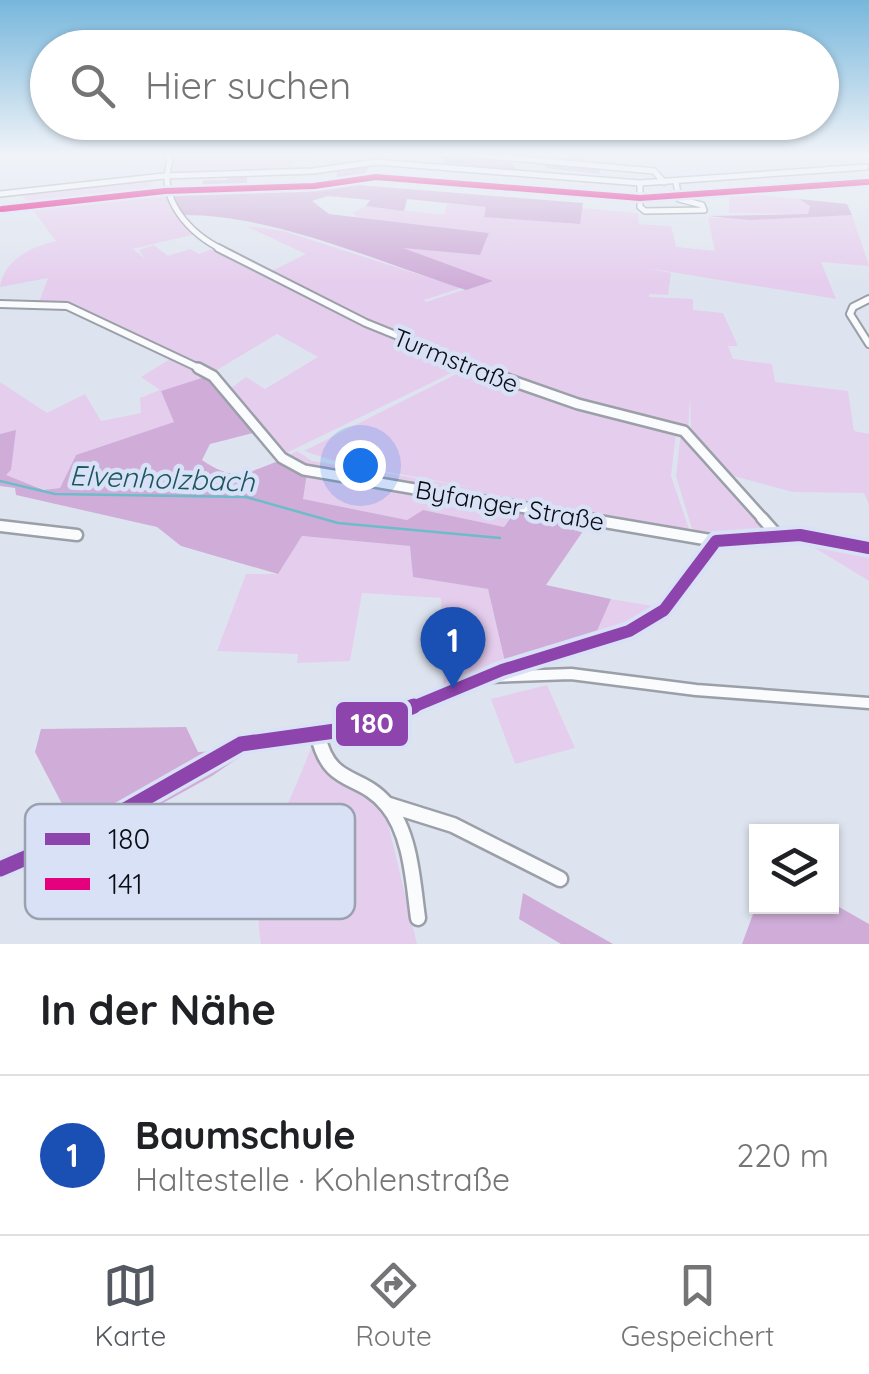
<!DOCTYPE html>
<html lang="de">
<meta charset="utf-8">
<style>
:root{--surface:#fff;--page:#f6f6f6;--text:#202124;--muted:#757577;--line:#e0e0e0;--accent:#545860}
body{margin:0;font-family:Quicksand,sans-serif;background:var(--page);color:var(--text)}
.controls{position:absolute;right:30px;bottom:30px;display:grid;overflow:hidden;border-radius:0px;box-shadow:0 2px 8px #0004}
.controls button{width:90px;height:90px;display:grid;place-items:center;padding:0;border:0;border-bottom:2px solid var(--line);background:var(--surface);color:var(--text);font:50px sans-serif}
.you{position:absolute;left:360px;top:465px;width:35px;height:35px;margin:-25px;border:8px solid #fff;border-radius:50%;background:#1a73e8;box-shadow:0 0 0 15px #1a73e833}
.badge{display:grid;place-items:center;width:65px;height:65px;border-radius:50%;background:var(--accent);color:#fff;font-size:32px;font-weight:700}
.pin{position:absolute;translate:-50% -82px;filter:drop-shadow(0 2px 5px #0008)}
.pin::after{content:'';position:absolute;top:52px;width:35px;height:30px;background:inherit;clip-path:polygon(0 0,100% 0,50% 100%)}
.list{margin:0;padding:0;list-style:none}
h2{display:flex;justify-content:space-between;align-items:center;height:130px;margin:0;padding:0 40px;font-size:42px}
h2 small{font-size:32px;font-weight:400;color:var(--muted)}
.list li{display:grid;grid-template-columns:65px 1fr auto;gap:30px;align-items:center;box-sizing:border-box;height:160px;padding:0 40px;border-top:2px solid var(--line)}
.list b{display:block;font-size:38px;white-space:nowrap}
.list p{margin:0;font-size:32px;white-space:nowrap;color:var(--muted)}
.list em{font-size:32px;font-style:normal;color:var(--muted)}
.icon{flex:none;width:55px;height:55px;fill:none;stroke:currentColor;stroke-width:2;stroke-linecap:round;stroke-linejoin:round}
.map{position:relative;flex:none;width:869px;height:944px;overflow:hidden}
.search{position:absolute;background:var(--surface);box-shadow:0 2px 8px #0004;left:30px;right:30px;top:30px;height:110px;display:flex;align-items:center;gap:25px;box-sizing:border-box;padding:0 35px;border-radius:55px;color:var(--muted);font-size:38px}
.sheet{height:290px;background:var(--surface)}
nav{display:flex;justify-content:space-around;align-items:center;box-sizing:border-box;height:140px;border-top:2px solid var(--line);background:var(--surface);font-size:28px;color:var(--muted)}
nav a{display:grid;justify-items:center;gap:5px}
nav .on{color:var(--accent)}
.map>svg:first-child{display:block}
.green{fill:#e5cded}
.forest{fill:#cfadd8}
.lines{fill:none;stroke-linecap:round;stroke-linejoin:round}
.stream{stroke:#6ebbca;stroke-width:2.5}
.minor-far4-casing{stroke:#9b9fa7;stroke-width:8}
.minor-far3-casing{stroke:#9b9fa7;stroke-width:10}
.minor-far2-casing{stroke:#9b9fa7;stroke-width:14}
.minor-far1-casing{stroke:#9b9fa7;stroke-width:15}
.minor-casing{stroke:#9b9fa7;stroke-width:19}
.minor-far4{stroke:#fafbfd;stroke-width:5}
.minor-far3{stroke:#fafbfd;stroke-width:6}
.minor-far2{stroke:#fafbfd;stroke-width:9}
.minor-far1{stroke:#fafbfd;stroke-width:10}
.minor{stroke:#fafbfd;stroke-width:14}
.bus-1-far1-casing{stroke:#d8e1f5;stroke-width:20}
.bus-1-casing{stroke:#d8e1f5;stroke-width:22}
.bus-2-casing{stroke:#d8e1f5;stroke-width:11}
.bus-1-far1{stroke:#8e44ad;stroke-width:12}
.bus-1{stroke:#8e44ad;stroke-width:15}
.bus-2{stroke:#e5007d;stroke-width:6}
.labels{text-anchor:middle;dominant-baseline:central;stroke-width:9;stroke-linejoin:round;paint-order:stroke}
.street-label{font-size:25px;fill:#090c13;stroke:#d8e1f5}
.water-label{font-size:28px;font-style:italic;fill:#1b5760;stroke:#d8e1f5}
.key{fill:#d8e1f5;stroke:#9aa1b1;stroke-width:2.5}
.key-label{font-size:28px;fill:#090c13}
.line-badge{stroke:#d8e1f5;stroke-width:4}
.badge-label{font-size:28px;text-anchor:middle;font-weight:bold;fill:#fff}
</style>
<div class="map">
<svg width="869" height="944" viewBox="0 0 869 944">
<rect width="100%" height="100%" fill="#dee4ef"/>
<g class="green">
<path d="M169,154H315V160L293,161V170L168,174Z"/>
<path d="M150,178L151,188L163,187L176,216L195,234L133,249L145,259L139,250L154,245L168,256L190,249L199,254L215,248L360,322L466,366L282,455L231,388L246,377L265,389L318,357L277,334L212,373L67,303L39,302L48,278L0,287C4,259 32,247 56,241L20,192Z"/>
<path d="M729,192L800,199L810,206L808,214L729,213Z"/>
<path d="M447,204L487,207L484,216L579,224L582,208L638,213L639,224L671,226L676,247L715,251L708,218L852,215L869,266L821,262L836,299L647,268L671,273L668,295L649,294V297L693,299V310L723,313L738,346H728L733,359L772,364L775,382L848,391L854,431L869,434V505L864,493L793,492L726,474L691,433L690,398L688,431L530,388L352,315L272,271L306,254L246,226L283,231L461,288L424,300L426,302L491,281L398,247L480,255L489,233L358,217L352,213L366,206L444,215Z"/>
<path d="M175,356L209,376L161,391L175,422L76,455L60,488L46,490L5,475L15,431L0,434V382L47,413L85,394L101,421L141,413L140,398L160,390L141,377Z"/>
<path d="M470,367L546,398L676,433L671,476L690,532L304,467L285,457L297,451L312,461L488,490L344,464L304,451Z"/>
<path d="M681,431L769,530L693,532L676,476Z"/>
<path d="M307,473L518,508L504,527L423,510L407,520L302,499Z"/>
<path d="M302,536L411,546L413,577L488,589L505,662L444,687L441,598L362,593L350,661L297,663L298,654L217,651L246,574H278Z"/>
<path d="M800,539L869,552V581L807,543Z"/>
<path d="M611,599L658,607L623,628L593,640Z"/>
<path d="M547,685L575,748L515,764L491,699Z"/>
<path d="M312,745L325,773L384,807L417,944H261C248,873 289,809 312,745Z"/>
</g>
<g class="forest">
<path d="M409,154L569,162L568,154H585V164L598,166L600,174L545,168L547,162L510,160L518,172L442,165L444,158Z"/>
<path d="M371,164L358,185L583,203L580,224L484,217L486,207L407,199L404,211L366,206L370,200L328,196L312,201L329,214L489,233L480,255L403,248L493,281L466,290C379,262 270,213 180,215L169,194L200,192L203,180H227L228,173H248L245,193L336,188L337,169Z"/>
<path d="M799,199L847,204L852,215L750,220L708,216L808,214L810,206Z"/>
<path d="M208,376L257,432L210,444L202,460C235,483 246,473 281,460L307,473L303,499L407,520L423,510L504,527L518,508L590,521L546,585L611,599L593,640L505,662L488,589L413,577L410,546L302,536L278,574L181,546L157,527L16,495L15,488L0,486V434L16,430L11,470L6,475L44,490L60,488L76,455L174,422L161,391Z"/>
<path d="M186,727L198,752L251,749L212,776L78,850L73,825L35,752L41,729Z"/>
<path d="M523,893L613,944H561L519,919Z"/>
<path d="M832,903L869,924V944H742L756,906H832Z"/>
</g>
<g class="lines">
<path class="stream" d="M0,481L55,494L246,497L338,523L500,538"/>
<defs>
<g id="minor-far4">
<path d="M167,154L170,161C157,199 190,234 223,250"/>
<path d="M467,154L654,171L664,182"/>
<path d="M640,183V207L645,211L704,210L702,205L679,199L676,182"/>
<path d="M0,194L164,176L313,171L376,162L640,183L866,167"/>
</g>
<g id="minor-far3">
<path d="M218,248L366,323L482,370"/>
<path d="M869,299L853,307L850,314L869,344"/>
<path d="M0,304L67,306L203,370"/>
</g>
<g id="minor-far2">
<path d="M198,368L213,376L282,458L304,470L596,520"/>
<path d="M475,368L578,404L684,431L764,520"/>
</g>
<g id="minor-far1">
<path d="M581,518L716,541"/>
<path d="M762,518L778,536"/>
<path d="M0,526L77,535"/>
<path d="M489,677L571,674L696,690L869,703"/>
<path d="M408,709L502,670L629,631L664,610L716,541L800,535L869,548"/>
</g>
<g id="minor">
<path d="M318,736C330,788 360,772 387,805C411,834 413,882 418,918"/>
<path d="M386,804L453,825L560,879"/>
<path d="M0,869L86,832L241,744L364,727L414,706"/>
</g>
</defs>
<use href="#minor-far4" class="minor-far4-casing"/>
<use href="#minor-far3" class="minor-far3-casing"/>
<use href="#minor-far2" class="minor-far2-casing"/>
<use href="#minor-far1" class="minor-far1-casing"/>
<use href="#minor" class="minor-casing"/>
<use href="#minor-far4" class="minor-far4"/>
<use href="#minor-far3" class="minor-far3"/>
<use href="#minor-far2" class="minor-far2"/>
<use href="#minor-far1" class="minor-far1"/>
<use href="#minor" class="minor"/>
<defs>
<path id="bus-1-far1" d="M408,709L502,670L629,631L664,610L716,541L800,535L869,548"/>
<path id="bus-1" d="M0,869L86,832L241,744L364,727L414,706"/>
<path id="bus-2" d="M2,209L165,191L314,186L376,177L640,198L867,182"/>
</defs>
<use href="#bus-1-far1" class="bus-1-far1-casing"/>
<use href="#bus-1" class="bus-1-casing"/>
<use href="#bus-2" class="bus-2-casing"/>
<use href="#bus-1-far1" class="bus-1-far1"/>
<use href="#bus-1" class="bus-1"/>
<use href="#bus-2" class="bus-2"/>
</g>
<linearGradient id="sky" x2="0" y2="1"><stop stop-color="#77b7dc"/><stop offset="0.54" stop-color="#f0f3f8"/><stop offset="1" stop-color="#f0f3f8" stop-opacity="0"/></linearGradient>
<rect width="869" height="286" fill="url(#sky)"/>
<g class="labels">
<g class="street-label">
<text transform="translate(456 360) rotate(22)">Turmstraße</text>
<text transform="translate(510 505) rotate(10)">Byfanger Straße</text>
</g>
<g class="water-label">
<text transform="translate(162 478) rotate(2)">Elvenholzbach</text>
</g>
</g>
<rect x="25" y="804" width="330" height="115" rx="15" class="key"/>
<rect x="45" y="833" width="45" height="12" fill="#8e44ad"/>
<rect x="45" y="878" width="45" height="12" fill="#e5007d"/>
<g class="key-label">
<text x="108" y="849">180</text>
<text x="108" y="894">141</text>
</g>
<rect class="line-badge" x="334" y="700" width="76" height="48" rx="10" fill="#8e44ad"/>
<g class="badge-label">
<text x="372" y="733">180</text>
</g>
</svg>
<div class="controls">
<button><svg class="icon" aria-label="layers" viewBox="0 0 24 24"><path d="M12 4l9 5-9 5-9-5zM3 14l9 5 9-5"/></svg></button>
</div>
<div class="you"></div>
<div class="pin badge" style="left:453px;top:689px;background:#1a4fb4">1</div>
<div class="search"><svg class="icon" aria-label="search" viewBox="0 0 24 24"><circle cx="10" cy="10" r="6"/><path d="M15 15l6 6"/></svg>Hier suchen</div>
</div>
<section class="sheet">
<h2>In der Nähe<small></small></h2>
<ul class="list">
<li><span class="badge" style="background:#1a4fb4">1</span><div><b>Baumschule</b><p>Haltestelle · Kohlenstraße</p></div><em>220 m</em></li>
</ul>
</section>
<nav>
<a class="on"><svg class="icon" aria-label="map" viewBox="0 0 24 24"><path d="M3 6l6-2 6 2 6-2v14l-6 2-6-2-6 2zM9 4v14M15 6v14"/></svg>Karte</a>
<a><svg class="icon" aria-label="directions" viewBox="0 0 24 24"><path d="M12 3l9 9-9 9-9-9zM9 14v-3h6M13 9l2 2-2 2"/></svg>Route</a>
<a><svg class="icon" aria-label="saved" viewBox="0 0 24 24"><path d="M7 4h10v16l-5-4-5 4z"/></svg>Gespeichert</a>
</nav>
